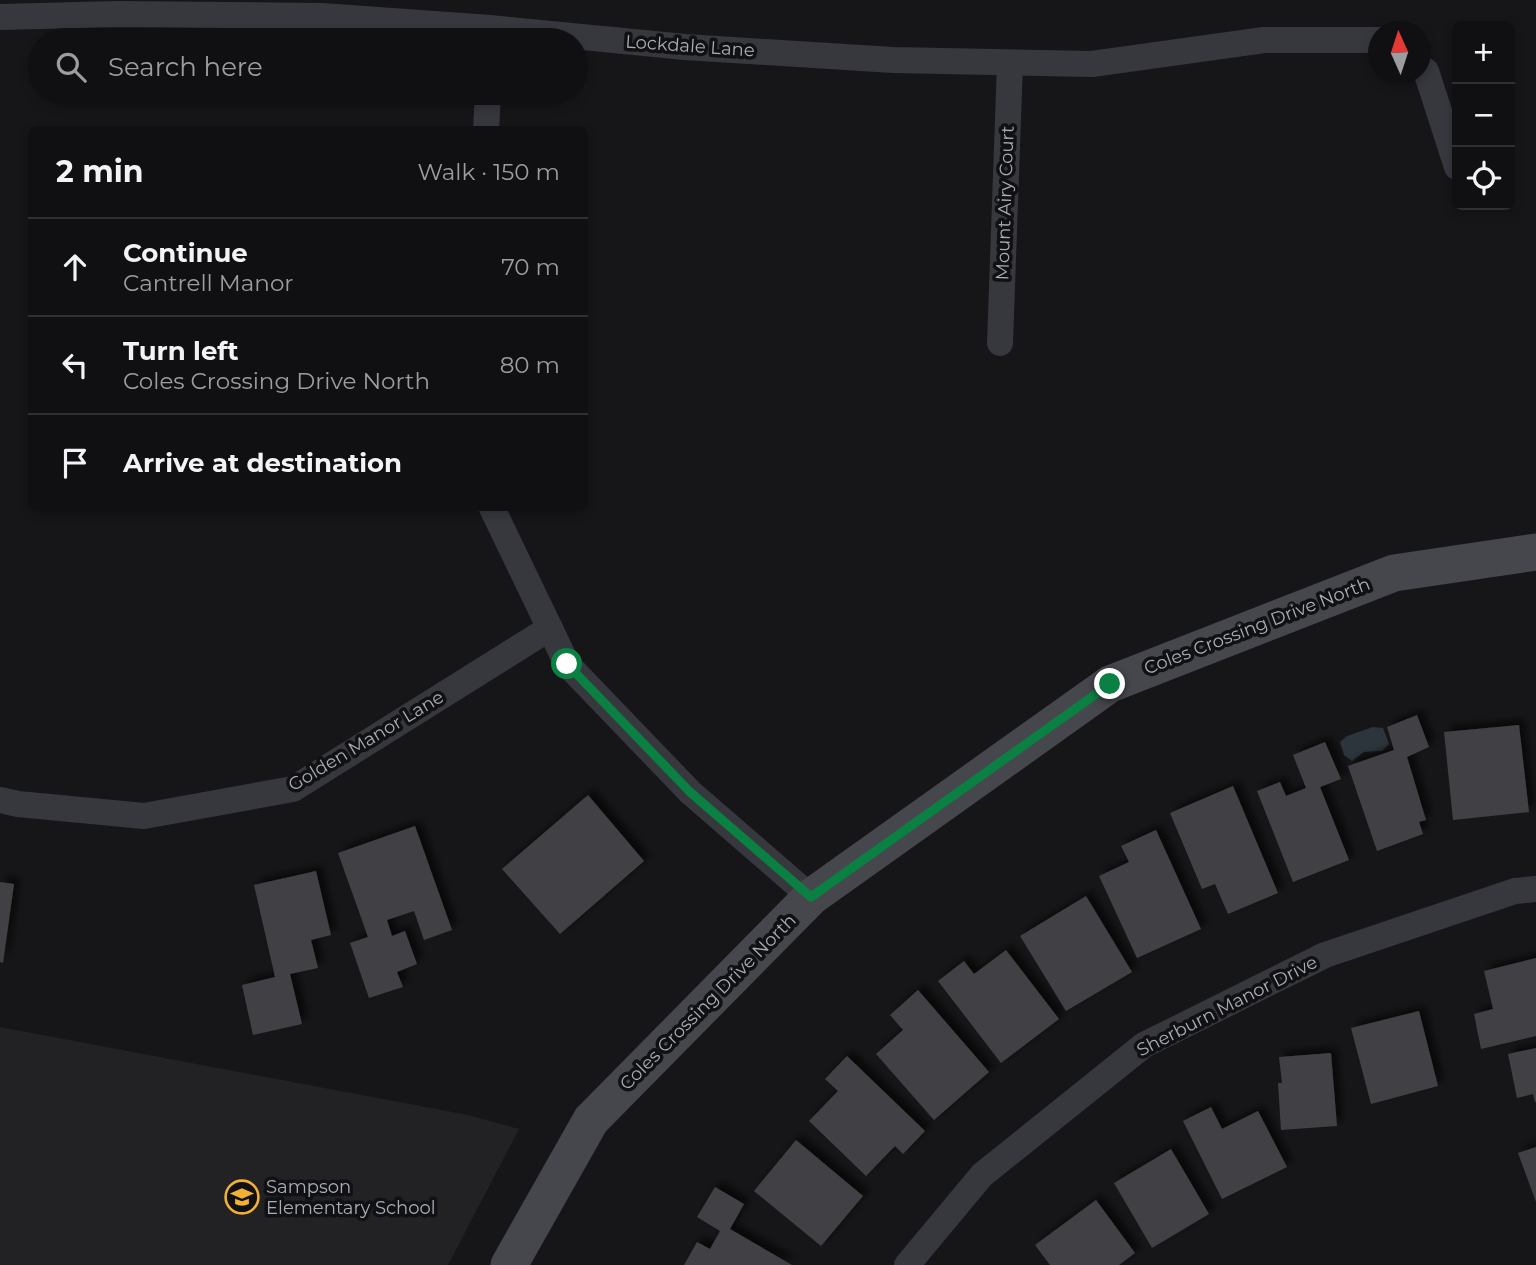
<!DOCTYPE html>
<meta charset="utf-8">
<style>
:root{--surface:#101012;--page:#19191b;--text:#f1f3f6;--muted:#9c9d9f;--line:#303032}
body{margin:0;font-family:Montserrat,sans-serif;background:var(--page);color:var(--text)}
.controls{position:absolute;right:21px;top:21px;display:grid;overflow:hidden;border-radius:10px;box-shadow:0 4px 10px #0003}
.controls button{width:63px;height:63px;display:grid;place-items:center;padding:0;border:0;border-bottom:2px solid var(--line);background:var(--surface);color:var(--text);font:35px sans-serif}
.compass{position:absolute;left:1368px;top:21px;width:63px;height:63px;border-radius:50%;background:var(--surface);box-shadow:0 4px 10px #0003;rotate:357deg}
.stop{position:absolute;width:21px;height:21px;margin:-16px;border:5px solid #0b8043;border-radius:50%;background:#fff}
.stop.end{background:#0b8043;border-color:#fff;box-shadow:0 2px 7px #0008}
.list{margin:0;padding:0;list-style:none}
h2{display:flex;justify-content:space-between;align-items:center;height:91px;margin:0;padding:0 28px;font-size:30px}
h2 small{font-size:23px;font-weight:400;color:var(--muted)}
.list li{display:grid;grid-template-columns:46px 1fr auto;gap:21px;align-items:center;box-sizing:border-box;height:98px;padding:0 28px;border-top:2px solid var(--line)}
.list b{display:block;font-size:26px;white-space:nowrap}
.list p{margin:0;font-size:23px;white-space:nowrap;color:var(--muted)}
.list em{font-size:23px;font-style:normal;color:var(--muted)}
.icon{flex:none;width:38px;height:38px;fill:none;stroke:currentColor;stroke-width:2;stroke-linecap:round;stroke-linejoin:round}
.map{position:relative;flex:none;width:1536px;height:1265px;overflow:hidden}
.search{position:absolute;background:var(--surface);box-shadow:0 4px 10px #0003;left:28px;top:28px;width:560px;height:77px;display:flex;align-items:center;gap:18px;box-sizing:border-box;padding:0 24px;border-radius:38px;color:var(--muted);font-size:26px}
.panel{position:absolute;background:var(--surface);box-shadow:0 4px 10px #0003;left:28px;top:126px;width:560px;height:385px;border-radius:10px}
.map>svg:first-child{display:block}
.built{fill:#222225}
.water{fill:#2c353c}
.building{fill:#404145;filter:url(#shadow)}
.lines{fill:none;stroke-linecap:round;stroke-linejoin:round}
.street{stroke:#37383d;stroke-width:26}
.secondary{stroke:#45474d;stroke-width:37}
.route{stroke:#0b8043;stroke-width:9}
.labels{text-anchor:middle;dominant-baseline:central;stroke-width:7;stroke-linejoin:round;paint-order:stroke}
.street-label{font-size:18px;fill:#a8adb8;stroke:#111113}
.poi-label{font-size:18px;fill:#a8adb8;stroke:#111113;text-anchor:start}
</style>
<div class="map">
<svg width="1536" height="1265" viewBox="0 0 1536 1265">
<defs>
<filter id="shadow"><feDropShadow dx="6" dy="-6" stdDeviation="3.5" flood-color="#0009"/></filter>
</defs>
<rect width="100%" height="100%" fill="#161618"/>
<path class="built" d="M0,1027L468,1115L519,1129L448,1265H0Z"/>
<path class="water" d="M1373,727L1383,728L1389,744L1382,751L1364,752L1352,761L1344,755L1340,742L1347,736Z"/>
<g class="building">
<path d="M1417,715L1429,747L1407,757L1426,820L1419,822L1423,834L1377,851L1348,766L1394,750L1387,727Z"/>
<path d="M1519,725L1529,812L1453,820L1444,732Z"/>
<path d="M1325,742L1341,779L1320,787L1349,860L1293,882L1257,791L1280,782L1286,796L1306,788L1293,755Z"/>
<path d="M1233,786L1278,893L1228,914L1215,884L1202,889L1170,813Z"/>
<path d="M588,795L644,861L560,934L502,869Z"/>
<path d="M415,826L452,930L424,940L414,911L387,920L392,936L405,931L417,964L397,972L403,987L369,998L350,943L368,937L338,853Z"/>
<path d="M1156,830L1201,929L1137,958L1099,876L1129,862L1121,846Z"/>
<path d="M316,871L331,935L311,940L318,968L290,974L302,1024L253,1035L242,985L275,977L254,885Z"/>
<path d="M0,882L14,884L3,963L0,962Z"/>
<path d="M1086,896L1132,972L1066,1011L1020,936Z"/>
<path d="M1006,950L1059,1019L1001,1063L938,981L964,961L974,974Z"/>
<path d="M1536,958V1036L1481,1049L1474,1014L1493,1009L1484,971Z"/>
<path d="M918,990L989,1072L934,1120L876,1054L903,1030L890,1015Z"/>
<path d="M1419,1011L1438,1086L1371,1104L1351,1028Z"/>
<path d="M1536,1048V1102H1535L1533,1094L1517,1098L1508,1054Z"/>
<path d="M1331,1053L1337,1126L1281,1130L1278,1083H1282L1279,1057Z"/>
<path d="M847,1056L925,1131L903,1154L895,1146L866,1176L809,1121L838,1091L825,1079Z"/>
<path d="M1211,1107L1222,1129L1258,1111L1287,1167L1222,1199L1183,1121Z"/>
<path d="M796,1140L863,1196L821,1246L754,1191Z"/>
<path d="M1536,1147V1202L1518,1153Z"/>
<path d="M1171,1149L1209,1214L1152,1248L1114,1183Z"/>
<path d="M715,1187L744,1204L730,1229L792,1265H684L697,1242L710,1249L720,1231L697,1217Z"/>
<path d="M1096,1200L1135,1253L1119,1265H1050L1035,1245Z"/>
</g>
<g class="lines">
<g class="street">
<path d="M0,17L117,14L322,16L490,28L685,47L893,60L1092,64L1264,40H1378"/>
<path d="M1420,67L1426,71L1457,167"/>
<path d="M486,130L488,93"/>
<path d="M1000,343L1010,63"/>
<path d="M492,508L567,664L690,792L811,897"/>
<path d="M0,800L18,804L144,816L293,789L550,628"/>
<path d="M907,1265L982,1175L1144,1045L1325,955L1515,891L1536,889"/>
</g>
<path class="secondary" d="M509,1265L591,1120L811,897L1110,684L1394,573L1536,552"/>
</g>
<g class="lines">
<path class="route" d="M567,664L690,792L811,897L1110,684"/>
</g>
<defs>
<symbol id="school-ring" viewBox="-11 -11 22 22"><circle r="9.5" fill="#111113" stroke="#f2b134" stroke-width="1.5"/><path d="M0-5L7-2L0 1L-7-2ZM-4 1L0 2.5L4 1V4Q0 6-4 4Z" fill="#f2b134"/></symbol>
</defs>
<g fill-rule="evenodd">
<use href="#school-ring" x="223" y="1178" width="38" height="38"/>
</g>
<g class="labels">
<g class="street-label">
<text transform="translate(690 46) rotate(4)">Lockdale Lane</text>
<text transform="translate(1005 203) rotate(-88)">Mount Airy Court</text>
<text transform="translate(1257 626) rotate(-21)">Coles Crossing Drive North</text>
<text transform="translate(366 741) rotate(-31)">Golden Manor Lane</text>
<text transform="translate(708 1002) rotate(-45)">Coles Crossing Drive North</text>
<text transform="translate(1227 1006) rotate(-27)">Sherburn Manor Drive</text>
</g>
<g class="poi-label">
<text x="266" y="1187">Sampson<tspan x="266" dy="21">Elementary School</tspan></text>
</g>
</g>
</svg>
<div class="controls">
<button>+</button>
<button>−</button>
<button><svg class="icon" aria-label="locate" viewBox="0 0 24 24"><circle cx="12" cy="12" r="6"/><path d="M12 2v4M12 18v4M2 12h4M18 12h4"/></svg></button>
</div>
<svg class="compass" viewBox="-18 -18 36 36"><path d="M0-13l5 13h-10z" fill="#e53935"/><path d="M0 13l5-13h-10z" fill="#9c9d9f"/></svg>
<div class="stop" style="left:567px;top:664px"></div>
<div class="stop end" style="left:1110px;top:684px"></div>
<div class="search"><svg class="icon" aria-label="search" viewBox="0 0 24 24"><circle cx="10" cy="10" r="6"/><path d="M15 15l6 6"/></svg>Search here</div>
<section class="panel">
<h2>2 min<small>Walk · 150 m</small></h2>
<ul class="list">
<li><svg class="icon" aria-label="ahead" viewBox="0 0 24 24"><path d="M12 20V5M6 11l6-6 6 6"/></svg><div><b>Continue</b><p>Cantrell Manor</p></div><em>70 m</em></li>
<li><svg class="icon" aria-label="left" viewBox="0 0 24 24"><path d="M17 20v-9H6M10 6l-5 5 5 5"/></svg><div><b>Turn left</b><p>Coles Crossing Drive North</p></div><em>80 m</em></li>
<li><svg class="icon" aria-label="arrive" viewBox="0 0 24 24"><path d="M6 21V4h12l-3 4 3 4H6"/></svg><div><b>Arrive at destination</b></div></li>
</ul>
</section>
</div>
